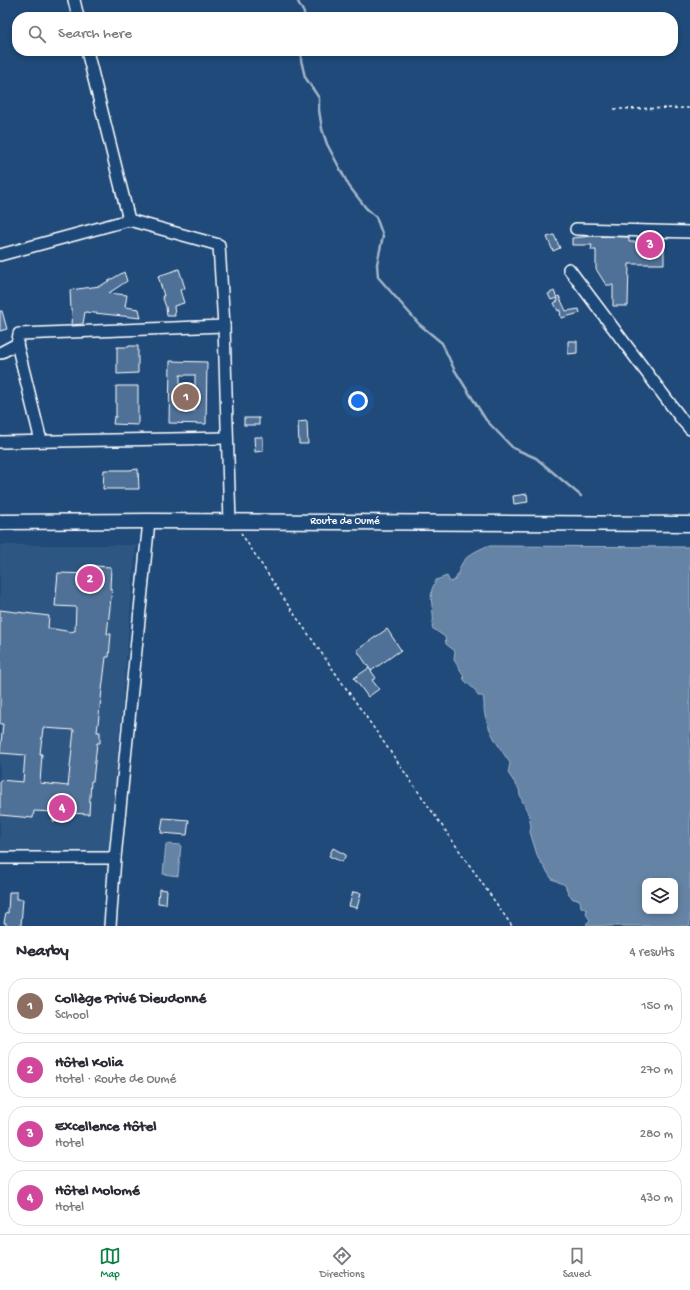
<!DOCTYPE html>
<meta charset="utf-8">
<style>
:root{--surface:#fff;--page:#f7f7f7;--text:#2b2b33;--muted:#7c7c81;--line:#e1e1e2;--accent:#0b8043}
body{margin:0;font-family:"Gochi Hand",sans-serif;background:var(--page);color:var(--text)}
.controls{position:absolute;right:12px;bottom:12px;display:grid;overflow:hidden;border-radius:8px;box-shadow:0 2px 6px #0003}
.controls button{width:36px;height:36px;display:grid;place-items:center;padding:0;border:0;border-bottom:1px solid var(--line);background:var(--surface);color:var(--text);font:20px sans-serif}
.you{position:absolute;left:358px;top:401px;width:14px;height:14px;margin:-10px;border:3px solid #fff;border-radius:50%;background:#1a73e8;box-shadow:0 0 0 6px #1a73e833}
.badge{display:grid;place-items:center;width:26px;height:26px;border-radius:50%;background:var(--accent);color:#fff;font-size:13px;font-weight:700}
.pin{position:absolute;translate:-50% -50%;border:2px solid #fff;box-shadow:0 1px 4px #0006}
.list{margin:0;padding:0;list-style:none}
h2{display:flex;justify-content:space-between;align-items:center;height:52px;margin:0;padding:0 16px;font-size:17px}
h2 small{font-size:13px;font-weight:400;color:var(--muted)}
.list li{display:grid;grid-template-columns:26px 1fr auto;gap:12px;align-items:center;box-sizing:border-box;height:56px;margin:0 8px 8px;padding:0 8px;border:1px solid var(--line);border-radius:16px}
.list b{display:block;font-size:15px;white-space:nowrap}
.list p{margin:0;font-size:13px;white-space:nowrap;color:var(--muted)}
.list em{font-size:13px;font-style:normal;color:var(--muted)}
.icon{flex:none;width:22px;height:22px;fill:none;stroke:currentColor;stroke-width:2;stroke-linecap:round;stroke-linejoin:round}
.map{position:relative;flex:none;width:690px;height:926px;overflow:hidden}
.search{position:absolute;background:var(--surface);box-shadow:0 2px 6px #0003;left:12px;right:12px;top:12px;height:44px;display:flex;align-items:center;gap:10px;box-sizing:border-box;padding:0 14px;border-radius:16px;color:var(--muted);font-size:15px}
.sheet{height:308px;background:var(--surface)}
nav{display:flex;justify-content:space-around;align-items:center;box-sizing:border-box;height:56px;border-top:1px solid var(--line);background:var(--surface);font-size:11px;color:var(--muted)}
nav a{display:grid;justify-items:center;gap:2px}
nav .on{color:var(--accent)}
.map>svg:first-child{display:block}
.built{fill:#2e5683}
.water{fill:#6583a4;stroke:#a3b5c8;fill-rule:evenodd}
.lines{fill:none;stroke-linecap:round;stroke-linejoin:round}
.stream{stroke:#a3b5c8;stroke-width:2.5}
.building{fill:#507197;stroke:#fff;fill-rule:evenodd}
.minor-casing{stroke:#fff;stroke-width:14}
.major-casing{stroke:#fff;stroke-width:17}
.path{stroke:#fff;stroke-width:1.5;stroke-dasharray:3 3;stroke-linecap:butt}
.minor{stroke:#1f4a7a;stroke-width:11}
.major{stroke:#1f4a7a;stroke-width:14}
.labels{text-anchor:middle;dominant-baseline:central;stroke-width:3.5;stroke-linejoin:round;paint-order:stroke}
.street-label{font-size:11px;fill:#fff;stroke:#1f4a7a}
</style>
<div class="map">
<svg width="690" height="926" viewBox="0 0 690 926">
<rect width="100%" height="100%" fill="#1f4a7a"/>
<filter id="ink" filterUnits="userSpaceOnUse"><feTurbulence type="fractalNoise" baseFrequency=".025" numOctaves="2"/><feDisplacementMap in="SourceGraphic" scale="8" xChannelSelector="R" yChannelSelector="G"/><feConvolveMatrix kernelMatrix="1 2 1 2 8 2 1 2 1" color-interpolation-filters="sRGB"/></filter>
<g filter="url(#ink)">
<path class="built" d="M0,545H136L109,856L0,857Z"/>
<g class="water">
<path d="M487,546L690,547V926H590L586,924L590,920L586,914L587,910L581,907L580,900L573,899L568,893L565,885L552,879L538,858L530,832L531,826L529,815L520,796L519,789L508,773L510,763C500,748 489,733 485,715C483,709 485,703 483,696H478L475,690L464,680L463,674L454,660L455,651L446,644L445,637L432,628C436,615 429,602 432,589C433,586 435,583 436,580L447,576L450,582L455,580C458,574 459,569 461,565C466,555 478,550 487,546ZM645,881H675V911H645Z"/>
<path d="M166,844L181,845L178,876L163,874Z"/>
</g>
<g class="lines">
<g class="stream">
<path d="M297,0L304,13V17"/>
<path d="M302,51L301,60L305,77L319,98V110L322,129L327,144L349,186L366,208L376,217L383,236L377,264L378,277L419,324L442,343L454,369L486,420L513,448L536,458L581,496"/>
</g>
</g>
<g class="building">
<path d="M554,235L560,248L553,251L547,237Z"/>
<path d="M592,236L629,237V242H664V264H629L628,306H613V285H606L596,269V250H591L592,245H572V238Z"/>
<path d="M179,269L185,288L180,290L184,303L174,306L175,316H167L166,307L162,296H164L158,276Z"/>
<path d="M124,272L127,281L109,293L127,295L125,307L139,309L141,318L85,312L83,324L71,325L72,310H71L70,290L100,286Z"/>
<path d="M554,291L557,298L551,300L548,294Z"/>
<path d="M559,296L566,311L579,309L580,313L561,318L560,310L558,311L554,303L558,301L557,297Z"/>
<path d="M0,311H2L7,329L0,331Z"/>
<path d="M568,341H577V353L568,354Z"/>
<path d="M129,346H138V373L117,374V347H129Z"/>
<path d="M170,361L207,362L206,424L169,423ZM180,375H195V411H180Z"/>
<path d="M116,386H138V425L113,424L114,417H116Z"/>
<rect x="244" y="418" width="15" height="7"/>
<path d="M307,421L308,444H299L298,422Z"/>
<path d="M254,437H263V451L255,452Z"/>
<path d="M138,469L139,489H103L104,470H129Z"/>
<path d="M527,494L528,502L514,504L513,496Z"/>
<path d="M94,566L111,567L110,589H112L107,634H111L109,657H106L97,732H100V743H97L93,781H91L89,814L68,813L62,817V822L53,821L54,812L34,811L33,818L0,815V780L23,782L25,755L0,753L3,724H0V610L49,616L48,628L72,632L73,631H75L76,607L55,606L58,573L94,574ZM43,728L74,730L68,786L40,783L42,754H40Z"/>
<path d="M387,629L401,650L371,671L357,650Z"/>
<path d="M369,668L376,678L372,680L379,689L368,697L354,678Z"/>
<path d="M163,818L189,820L187,835L161,833Z"/>
<path d="M333,848L346,855L342,862L329,856Z"/>
<path d="M159,889L167,890L166,904L158,903Z"/>
<path d="M9,892H17V899H23L21,925L20,926H6V923H4L6,912L8,913Z"/>
<path d="M353,892L361,893L357,908L349,906Z"/>
</g>
<g class="lines">
<defs>
<g id="minor">
<path d="M74,0L78,17"/>
<path d="M87,51L129,220"/>
<path d="M576,229L690,232"/>
<path d="M0,255L129,220L219,245L224,326L230,523"/>
<path d="M569,269L683,421L690,429"/>
<path d="M0,353L17,344"/>
<path d="M41,441L17,344L19,334L224,326"/>
<path d="M0,442L227,438"/>
<path d="M0,858H115"/>
<path d="M110,926L115,858L149,521"/>
</g>
<path id="major" d="M0,522L149,521L690,524"/>
</defs>
<use href="#minor" class="minor-casing"/>
<use href="#major" class="major-casing"/>
<g class="path">
<path d="M614,109L690,108"/>
<path d="M241,533L288,605L512,926"/>
</g>
<use href="#minor" class="minor"/>
<use href="#major" class="major"/>
</g>
</g>
<g class="labels">
<g class="street-label">
<text x="345" y="522">Route de Oumé</text>
</g>
</g>
</svg>
<div class="controls">
<button><svg class="icon" aria-label="layers" viewBox="0 0 24 24"><path d="M12 4l9 5-9 5-9-5zM3 14l9 5 9-5"/></svg></button>
</div>
<div class="you"></div>
<div class="pin badge" style="left:186px;top:397px;background:#8d6e63">1</div>
<div class="pin badge" style="left:90px;top:579px;background:#d1479c">2</div>
<div class="pin badge" style="left:650px;top:245px;background:#d1479c">3</div>
<div class="pin badge" style="left:62px;top:808px;background:#d1479c">4</div>
<div class="search"><svg class="icon" aria-label="search" viewBox="0 0 24 24"><circle cx="10" cy="10" r="6"/><path d="M15 15l6 6"/></svg>Search here</div>
</div>
<section class="sheet">
<h2>Nearby<small>4 results</small></h2>
<ul class="list">
<li><span class="badge" style="background:#8d6e63">1</span><div><b>Collège Privé Dieudonné</b><p>School</p></div><em>150 m</em></li>
<li><span class="badge" style="background:#d1479c">2</span><div><b>Hôtel Kolia</b><p>Hotel · Route de Oumé</p></div><em>270 m</em></li>
<li><span class="badge" style="background:#d1479c">3</span><div><b>Excellence Hôtel</b><p>Hotel</p></div><em>280 m</em></li>
<li><span class="badge" style="background:#d1479c">4</span><div><b>Hôtel Molomé</b><p>Hotel</p></div><em>430 m</em></li>
</ul>
</section>
<nav>
<a class="on"><svg class="icon" aria-label="map" viewBox="0 0 24 24"><path d="M3 6l6-2 6 2 6-2v14l-6 2-6-2-6 2zM9 4v14M15 6v14"/></svg>Map</a>
<a><svg class="icon" aria-label="directions" viewBox="0 0 24 24"><path d="M12 3l9 9-9 9-9-9zM9 14v-3h6M13 9l2 2-2 2"/></svg>Directions</a>
<a><svg class="icon" aria-label="saved" viewBox="0 0 24 24"><path d="M7 4h10v16l-5-4-5 4z"/></svg>Saved</a>
</nav>
